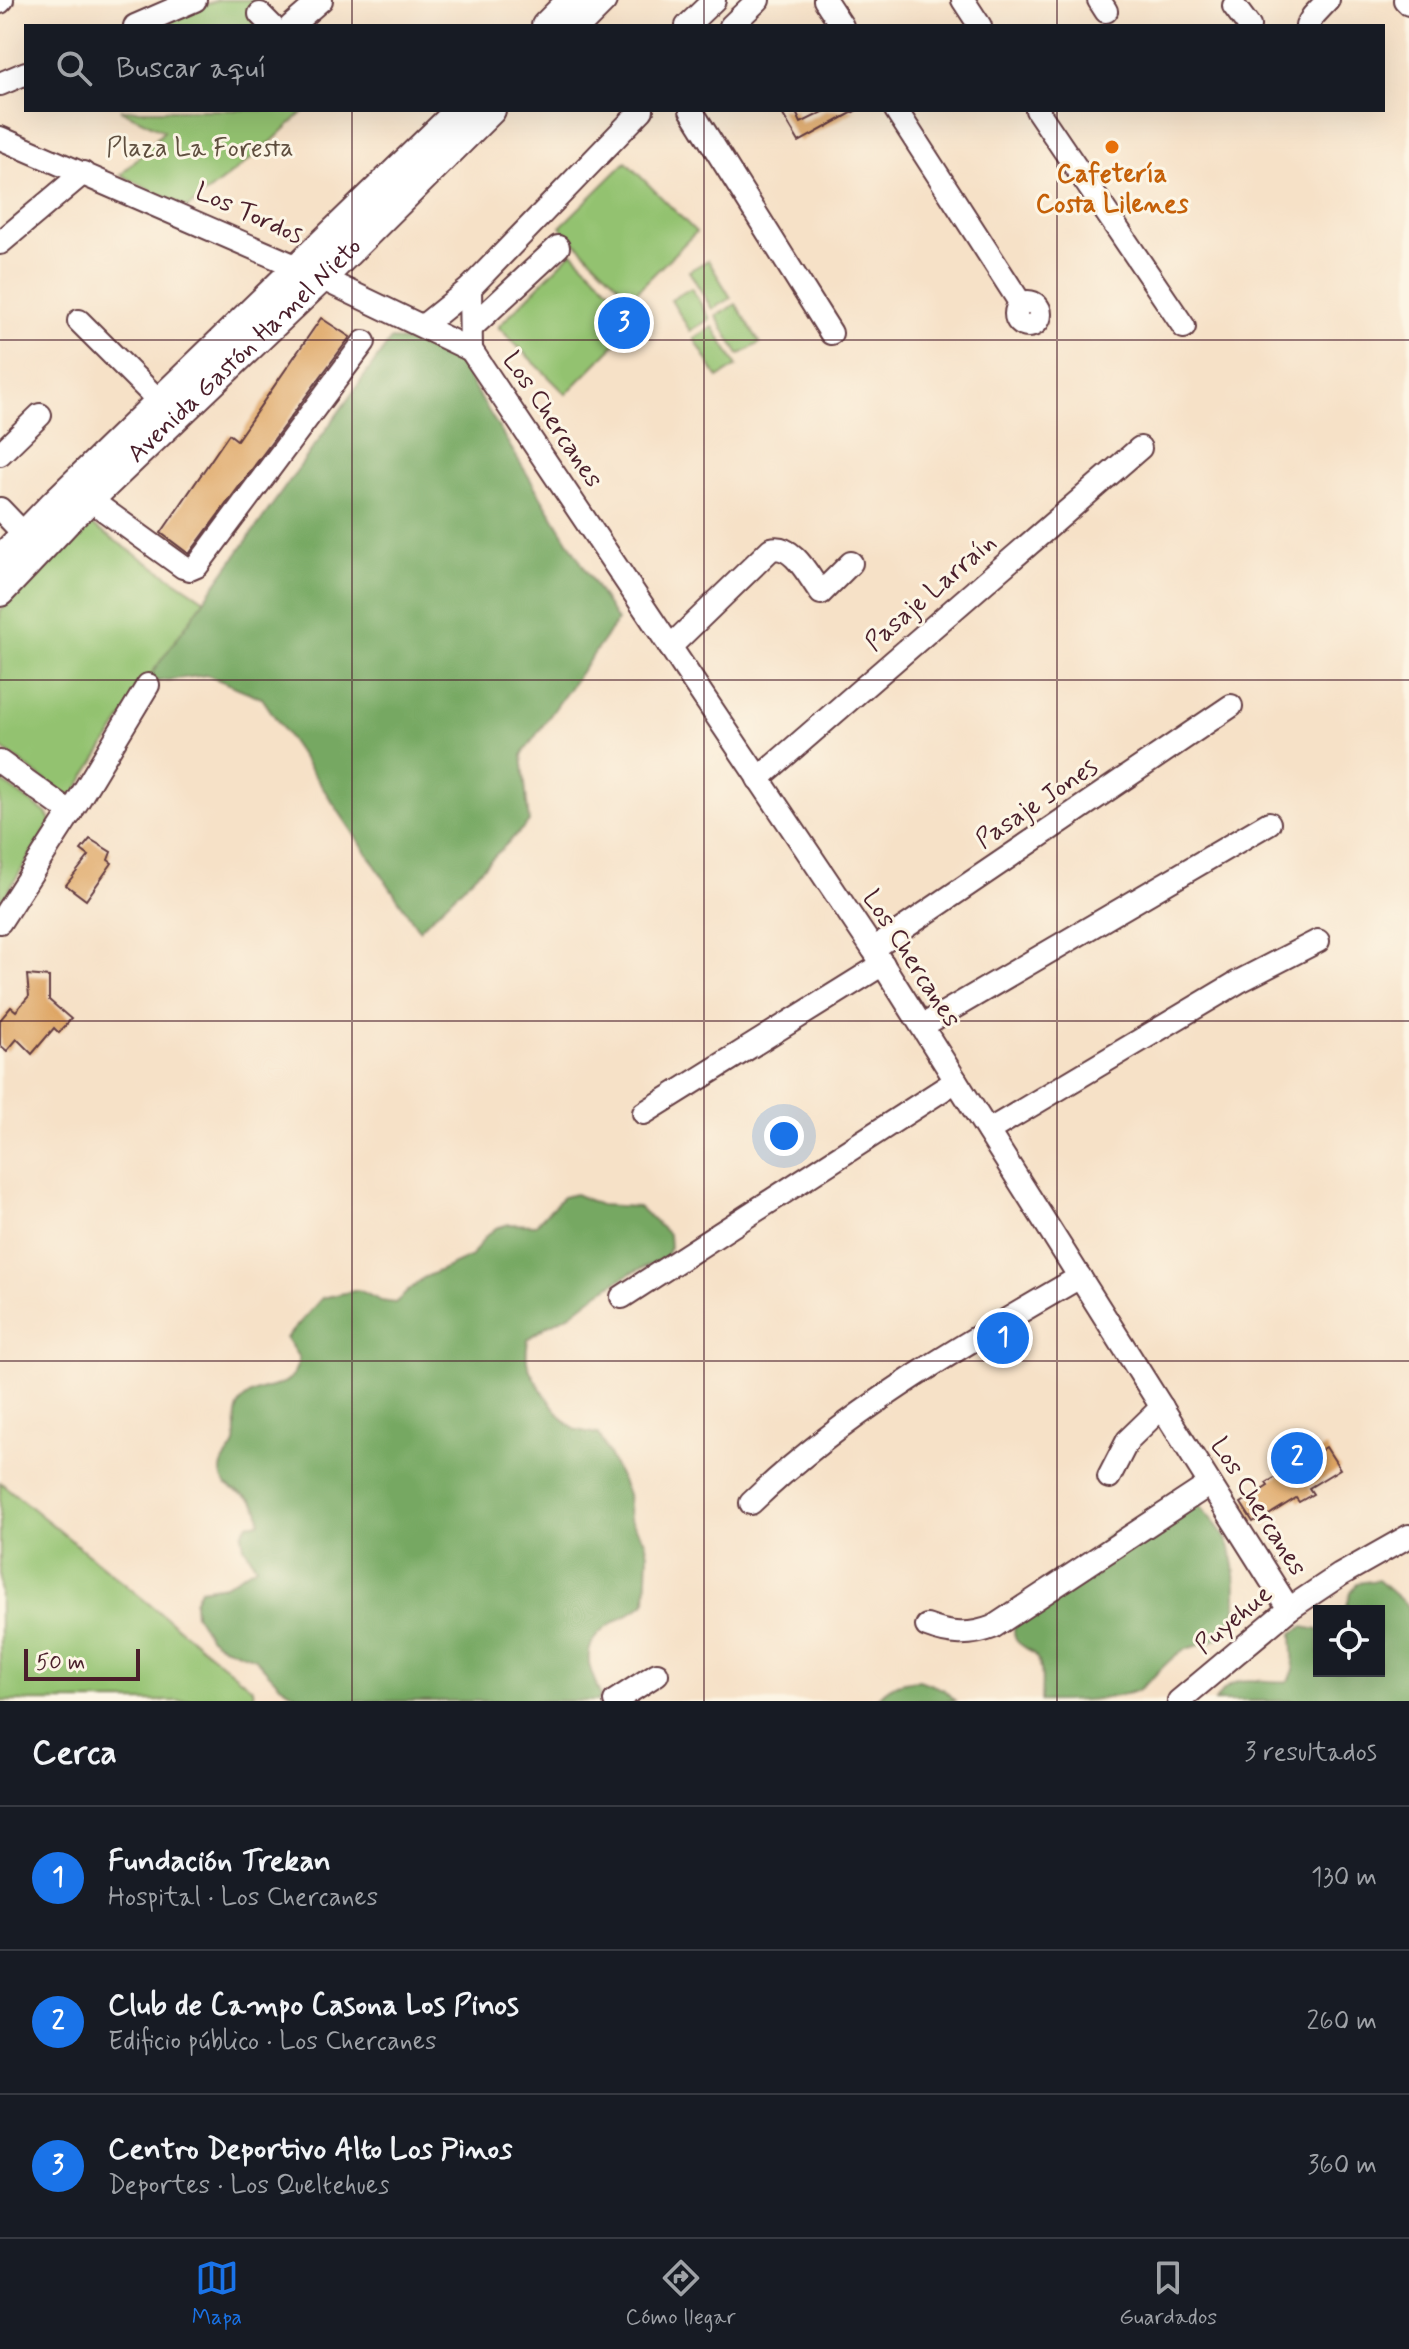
<!DOCTYPE html>
<html lang="es">
<meta charset="utf-8">
<style>
:root{--surface:#171b24;--page:#242831;--text:#f1f3f6;--muted:#9ea1a6;--line:#363941;--accent:#1a73e8}
body{margin:0;font-family:Mynerve,sans-serif;background:var(--page);color:var(--text)}
.controls{position:absolute;right:24px;bottom:24px;display:grid;overflow:hidden;border-radius:0px;box-shadow:0 8px 32px #0002}
.controls button{width:72px;height:72px;display:grid;place-items:center;padding:0;border:0;border-bottom:2px solid var(--line);background:var(--surface);color:var(--text);font:40px sans-serif}
.scale{position:absolute;left:24px;bottom:20px;width:116px;box-sizing:border-box;padding-left:8px;border:4px solid #4a1f2b;border-top:0;font-size:22px;line-height:28px;white-space:nowrap;color:#4a1f2b;-webkit-text-stroke:6px #fcf5e5;paint-order:stroke}
.you{position:absolute;left:784px;top:1136px;width:28px;height:28px;margin:-20px;border:6px solid #fff;border-radius:50%;background:#1a73e8;box-shadow:0 0 0 12px #1a73e833}
.badge{display:grid;place-items:center;width:52px;height:52px;border-radius:50%;background:var(--accent);color:#fff;font-size:26px;font-weight:700}
.pin{position:absolute;translate:-50% -50%;border:4px solid #fff;box-shadow:0 2px 8px #0006}
.list{margin:0;padding:0;list-style:none}
h2{display:flex;justify-content:space-between;align-items:center;height:104px;margin:0;padding:0 32px;font-size:34px}
h2 small{font-size:26px;font-weight:400;color:var(--muted)}
.list li{display:grid;grid-template-columns:52px 1fr auto;gap:24px;align-items:center;box-sizing:border-box;height:144px;padding:0 32px;border-top:2px solid var(--line)}
.list b{display:block;font-size:30px;white-space:nowrap}
.list p{margin:0;font-size:26px;white-space:nowrap;color:var(--muted)}
.list em{font-size:26px;font-style:normal;color:var(--muted)}
.icon{flex:none;width:44px;height:44px;fill:none;stroke:currentColor;stroke-width:2;stroke-linecap:round;stroke-linejoin:round}
.map{position:relative;flex:none;width:1409px;height:1701px;overflow:hidden}
.search{position:absolute;background:var(--surface);box-shadow:0 8px 32px #0002;left:24px;right:24px;top:24px;height:88px;display:flex;align-items:center;gap:20px;box-sizing:border-box;padding:0 28px;border-radius:0px;color:var(--muted);font-size:30px}
.sheet{height:536px;background:var(--surface)}
nav{display:flex;justify-content:space-around;align-items:center;box-sizing:border-box;height:112px;border-top:2px solid var(--line);background:var(--surface);font-size:22px;color:var(--muted)}
nav a{display:grid;justify-items:center;gap:4px}
nav .on{color:var(--accent)}
.map>svg:first-child{display:block}
.green{fill:#93c270;stroke:#6e704e;stroke-width:2}
.forest{fill:#76a862;stroke:#606446;stroke-width:2}
.building{fill:#dea564}
.lines{fill:none;stroke-linecap:round;stroke-linejoin:round}
.minor-casing{stroke:#643c42;stroke-width:26}
.major-casing{stroke:#643c42;stroke-width:32}
.minor{stroke:#fff;stroke-width:22}
.major{stroke:#fff;stroke-width:28}
.grid{fill:none;stroke:#4a1f2b;stroke-width:2;stroke-opacity:0.55}
.food-dot{fill:#e8710a;stroke:#fcf5e5;stroke-width:3}
.labels{text-anchor:middle;dominant-baseline:central;stroke-width:6;stroke-linejoin:round;paint-order:stroke}
.park-label{font-size:26px;fill:#605040;stroke:#fcf5e5}
.food-label{font-size:26px;font-weight:bold;fill:#c56008;stroke:#fcf5e5}
.street-label{font-size:26px;fill:#4a1f2b;stroke:#fcf5e5}
</style>
<div class="map">
<svg width="1409" height="1701" viewBox="0 0 1409 1701">
<rect width="100%" height="100%" fill="#fcf5e5"/>
<filter id="ink" filterUnits="userSpaceOnUse"><feTurbulence type="fractalNoise" baseFrequency=".0125" numOctaves="2"/><feDisplacementMap in="SourceGraphic" scale="16" xChannelSelector="R" yChannelSelector="G"/><feConvolveMatrix kernelMatrix="1 2 1 2 8 2 1 2 1" color-interpolation-filters="sRGB"/></filter>
<filter id="wash" filterUnits="userSpaceOnUse"><feTurbulence type="fractalNoise" baseFrequency=".006" numOctaves="4" result="noise"/><feDisplacementMap in="SourceGraphic" scale="32" xChannelSelector="R" yChannelSelector="G"/><feGaussianBlur stdDeviation="1.8" result="paint"/><feColorMatrix in="noise" values="0 0 0 0 0 0 0 0 0 0 0 0 0 0 0 0 0 1.4 0 .05"/><feComposite in="paint" operator="in"/></filter>
<g filter="url(#wash)">
<rect width="100%" height="100%" fill="#f6e1c7"/>
<g class="green">
<path d="M217,0H258L261,4L260,26H156Z"/>
<path d="M120,110H305L265,148L187,208L121,175L164,131Z"/>
<path d="M626,162L696,232L631,297L560,227Z"/>
<path d="M572,252L640,319L566,394L498,327Z"/>
<path d="M708,260L731,298L712,309L689,271Z"/>
<path d="M691,288L710,319L690,331L671,300Z"/>
<path d="M736,304L760,343L739,355L716,316Z"/>
<path d="M713,327L737,366L718,378L694,338Z"/>
<path d="M87,522L206,601L145,683L74,794L65,795L0,747V611L36,570Z"/>
<path d="M0,780L46,813L51,822L0,904Z"/>
<path d="M0,1482L253,1689L255,1701H0Z"/>
</g>
<g class="forest">
<path d="M391,339L425,344L456,358L617,621L522,755L529,822L419,930L262,698L207,675L145,683Z"/>
<path d="M575,1194L600,1205L639,1207L669,1235L670,1247L665,1258L631,1273L598,1293L571,1314L548,1325L528,1339C527,1348 525,1357 528,1365C532,1378 562,1422 573,1428C579,1432 591,1432 599,1434L628,1494L630,1519L645,1541L648,1553L646,1602C627,1620 585,1627 589,1662C590,1674 598,1685 600,1697L598,1701H305L280,1685L255,1658L220,1645L210,1638L195,1614L194,1602L200,1589L225,1585L256,1566L244,1546L242,1534L248,1524L260,1522C259,1486 224,1499 221,1473C220,1461 230,1455 234,1446C240,1431 229,1412 244,1399C265,1380 292,1396 299,1358L286,1338L322,1298L358,1290L381,1301L395,1303L423,1278L472,1256L485,1237L496,1228L509,1224L535,1225L563,1197Z"/>
<path d="M1196,1501C1207,1516 1222,1528 1229,1545C1236,1565 1242,1621 1225,1634C1211,1645 1193,1644 1179,1653C1164,1663 1153,1680 1138,1690C1112,1701 1072,1701 1041,1701C1041,1689 1044,1673 1039,1662C1029,1641 1009,1651 1015,1621L1063,1588L1075,1586L1084,1579L1100,1544L1108,1535Z"/>
<path d="M1378,1580L1409,1607V1701H1215C1235,1668 1259,1685 1289,1681L1294,1670L1292,1633L1303,1627L1319,1630V1671H1379V1611H1345L1351,1593L1357,1583Z"/>
<path d="M919,1680L943,1689L955,1701H876C887,1686 900,1681 919,1680Z"/>
</g>
<g id="blocks">
<g class="building">
<path d="M780,110H795L801,123L827,110H857L799,142Z"/>
<path d="M321,318L350,337L189,554L161,533L229,434L237,440Z"/>
<path d="M90,839L111,852L108,860L112,863L86,900L66,885L89,856L81,850Z"/>
<path d="M27,975L49,977V1000L71,1019L59,1033L54,1028L32,1054L17,1039L7,1051L0,1045V1020L11,1007L16,1011L29,996Z"/>
<path d="M1315,1447L1318,1452L1326,1447L1340,1469L1309,1488L1313,1494L1299,1502L1296,1498L1259,1521L1258,1519L1253,1522L1241,1503L1268,1486L1266,1483L1281,1474L1275,1464L1291,1454L1294,1460Z"/>
</g>
</g>
</g>
<g filter="url(#ink)">
<use href="#blocks" fill-opacity="0" stroke="#643c42" stroke-width="2"/>
<g class="lines">
<defs>
<g id="minor">
<path d="M825,0L842,26"/>
<path d="M963,0L980,26"/>
<path d="M1099,0L1106,11"/>
<path d="M1405,0L1409,4"/>
<path d="M0,2L2,0"/>
<path d="M1234,6L1249,26"/>
<path d="M260,14L272,26"/>
<path d="M135,26L195,0"/>
<path d="M291,26L321,0"/>
<path d="M687,26L714,0"/>
<path d="M731,26L758,0"/>
<path d="M1307,26L1313,16L1328,0"/>
<path d="M0,84L26,73"/>
<path d="M691,110L831,333"/>
<path d="M896,110L1021,304"/>
<path d="M1037,110L1184,327"/>
<path d="M0,138L300,268L471,350"/>
<path d="M0,243L83,173"/>
<circle cx="1028" cy="314" r="12"/>
<path d="M79,321L160,402"/>
<path d="M423,326L470,288"/>
<path d="M471,328L558,247"/>
<path d="M471,350L873,949L1289,1609"/>
<path d="M471,350L470,288L642,110"/>
<path d="M0,454L40,415"/>
<path d="M89,499L183,567L190,569L197,566L364,342"/>
<path d="M0,509L24,534"/>
<path d="M670,647L771,549C793,543 809,577 821,593L851,563"/>
<path d="M0,762L71,813"/>
<path d="M758,779L1140,448"/>
<path d="M0,922L78,801L148,685"/>
<path d="M873,949L1231,706"/>
<path d="M922,1026L1269,823"/>
<path d="M644,1113L883,964"/>
<path d="M988,1131L1238,982L1318,941"/>
<path d="M622,1297L956,1081"/>
<path d="M1109,1477L1128,1440L1162,1407"/>
<path d="M751,1503C846,1411 966,1343 1080,1277"/>
<path d="M927,1626C950,1635 970,1636 993,1627L1210,1484"/>
<path d="M615,1701L657,1674"/>
<path d="M1179,1701L1289,1609L1340,1575L1409,1536"/>
</g>
<g id="major">
<path d="M546,26L572,0"/>
<path d="M576,26L602,0"/>
<path d="M0,560L54,504L460,110"/>
<path id="s1" d="M0,592L69,519L330,270L491,110"/>
</g>
</defs>
<use href="#minor" class="minor-casing"/>
<use href="#major" class="major-casing"/>
<use href="#minor" class="minor"/>
<use href="#major" class="major"/>
</g>
</g>
<path class="grid" d="M352,0V26M704,0V26M1057,0V26M352,110V1701M704,110V1701M1057,110V1701M0,340H1409M0,680H1409M0,1021H1409M0,1361H1409"/>
<circle class="food-dot" cx="1112" cy="147" r="8"/>
<g class="labels">
<g class="park-label">
<text x="200" y="149">Plaza La Foresta</text>
</g>
<g class="food-label">
<text x="1112" y="175">Cafetería<tspan x="1112" dy="30">Costa Lilenes</tspan></text>
</g>
<g class="street-label">
<text transform="translate(249 214) rotate(24)">Los Tordos</text>
<text stroke="none"><textPath href="#s1" startOffset="344">Avenida Gastón Hamel Nieto</textPath></text>
<text transform="translate(552 420) rotate(56)">Los Chercanes</text>
<text transform="translate(931 593) rotate(-41)">Pasaje Larraín</text>
<text transform="translate(1037 804) rotate(-34)">Pasaje Jones</text>
<text transform="translate(911 959) rotate(57)">Los Chercanes</text>
<text transform="translate(1258 1507) rotate(58)">Los Chercanes</text>
<text transform="translate(1234 1620) rotate(-40)">Puyehue</text>
</g>
</g>
</svg>
<div class="controls">
<button><svg class="icon" aria-label="locate" viewBox="0 0 24 24"><circle cx="12" cy="12" r="6"/><path d="M12 2v4M12 18v4M2 12h4M18 12h4"/></svg></button>
</div>
<div class="scale">50 m</div>
<div class="you"></div>
<div class="pin badge" style="left:1003px;top:1338px">1</div>
<div class="pin badge" style="left:1297px;top:1458px">2</div>
<div class="pin badge" style="left:624px;top:323px">3</div>
<div class="search"><svg class="icon" aria-label="search" viewBox="0 0 24 24"><circle cx="10" cy="10" r="6"/><path d="M15 15l6 6"/></svg>Buscar aquí</div>
</div>
<section class="sheet">
<h2>Cerca<small>3 resultados</small></h2>
<ul class="list">
<li><span class="badge">1</span><div><b>Fundación Trekan</b><p>Hospital · Los Chercanes</p></div><em>130 m</em></li>
<li><span class="badge">2</span><div><b>Club de Campo Casona Los Pinos</b><p>Edificio público · Los Chercanes</p></div><em>260 m</em></li>
<li><span class="badge">3</span><div><b>Centro Deportivo Alto Los Pinos</b><p>Deportes · Los Queltehues</p></div><em>360 m</em></li>
</ul>
</section>
<nav>
<a class="on"><svg class="icon" aria-label="map" viewBox="0 0 24 24"><path d="M3 6l6-2 6 2 6-2v14l-6 2-6-2-6 2zM9 4v14M15 6v14"/></svg>Mapa</a>
<a><svg class="icon" aria-label="directions" viewBox="0 0 24 24"><path d="M12 3l9 9-9 9-9-9zM9 14v-3h6M13 9l2 2-2 2"/></svg>Cómo llegar</a>
<a><svg class="icon" aria-label="saved" viewBox="0 0 24 24"><path d="M7 4h10v16l-5-4-5 4z"/></svg>Guardados</a>
</nav>
